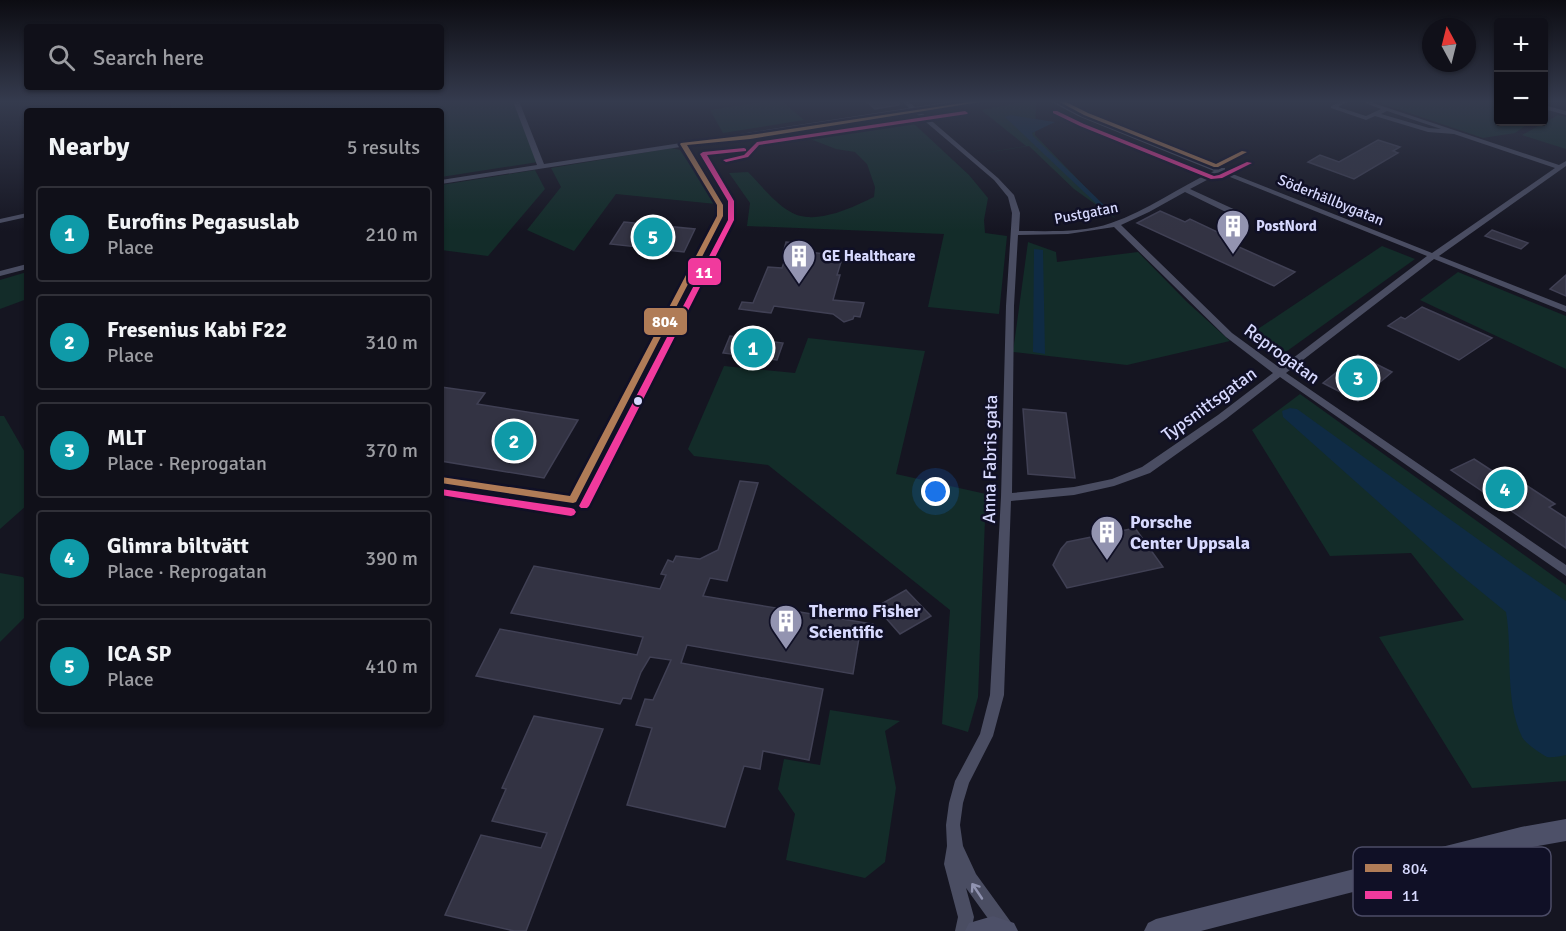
<!DOCTYPE html>
<meta charset="utf-8">
<style>
:root{--surface:#101019;--page:#191922;--text:#f1f3f6;--muted:#9c9da2;--line:#303038;--accent:#9394b1}
body{margin:0;font-family:Signika,sans-serif;background:var(--page);color:var(--text)}
.controls{position:absolute;right:18px;top:18px;display:grid;overflow:hidden;border-radius:6px;box-shadow:0 2px 4px #0004}
.controls button{width:54px;height:54px;display:grid;place-items:center;padding:0;border:0;border-bottom:2px solid var(--line);background:var(--surface);color:var(--text);font:30px sans-serif}
.compass{position:absolute;left:1422px;top:18px;width:54px;height:54px;border-radius:50%;background:var(--surface);box-shadow:0 2px 4px #0004;rotate:353deg}
.you{position:absolute;left:936px;top:492px;width:21px;height:21px;margin:-15px;border:4px solid #fff;border-radius:50%;background:#1a73e8;box-shadow:0 0 0 9px #1a73e833}
.badge{display:grid;place-items:center;width:39px;height:39px;border-radius:50%;background:var(--accent);color:#fff;font-size:20px;font-weight:700}
.pin{position:absolute;translate:-50% -50%;border:3px solid #fff;box-shadow:0 2px 6px #0006}
.list{margin:0;padding:0;list-style:none}
h2{display:flex;justify-content:space-between;align-items:center;height:78px;margin:0;padding:0 24px;font-size:26px}
h2 small{font-size:20px;font-weight:400;color:var(--muted)}
.list li{display:grid;grid-template-columns:39px 1fr auto;gap:18px;align-items:center;box-sizing:border-box;height:96px;margin:0 12px 12px;padding:0 12px;border:2px solid var(--line);border-radius:6px}
.list b{display:block;font-size:22px;white-space:nowrap}
.list p{margin:0;font-size:20px;white-space:nowrap;color:var(--muted)}
.list em{font-size:20px;font-style:normal;color:var(--muted)}
.icon{flex:none;width:33px;height:33px;fill:none;stroke:currentColor;stroke-width:2;stroke-linecap:round;stroke-linejoin:round}
.map{position:relative;flex:none;width:1566px;height:931px;overflow:hidden}
.search{position:absolute;background:var(--surface);box-shadow:0 2px 4px #0004;left:24px;top:24px;width:420px;height:66px;display:flex;align-items:center;gap:15px;box-sizing:border-box;padding:0 21px;border-radius:6px;color:var(--muted);font-size:22px}
.panel{position:absolute;background:var(--surface);box-shadow:0 2px 4px #0004;left:24px;top:108px;width:420px;height:618px;border-radius:6px}
.map>svg:first-child{display:block}
.green{fill:#132c29}
.water{fill:#0f2b44}
.lines{fill:none;stroke-linecap:round;stroke-linejoin:round}
.stream{stroke:#0f2b44;stroke-width:2}
.building{fill:#333343;stroke:#404054;stroke-width:1.5}
.street{fill:#4a4d62;fill-rule:evenodd}
.secondary{fill:#4d5068;fill-rule:evenodd}
.bus-1-casing{stroke:#101026;stroke-width:5}
.bus-2-casing{stroke:#101026;stroke-width:5}
.bus-1{fill:#b07c57;fill-rule:evenodd}
.bus-2{fill:#f13a9d;fill-rule:evenodd}
.oneway{stroke:#9093b0}
.bus-dot{fill:#d7d9fe;stroke:#101026;stroke-width:2}
.labels{text-anchor:middle;dominant-baseline:central;stroke-width:5;stroke-linejoin:round;paint-order:stroke}
.far-street-label{font-size:15px;fill:#d7d9fe;stroke:#101026}
.far-poi-label{font-size:15px;font-weight:bold;fill:#d7d9fe;stroke:#101026;text-anchor:start}
.street-label{font-size:18px;fill:#d7d9fe;stroke:#101026}
.poi-label{font-size:18px;font-weight:bold;fill:#d7d9fe;stroke:#101026;text-anchor:start}
.key{fill:#101026;stroke:#4c4c67;stroke-width:1.5}
.key-label{font-size:16px;fill:#d7d9fe}
.line-badge{stroke:#101026;stroke-width:2}
.badge-label{font-size:16px;text-anchor:middle;font-weight:bold;fill:#fff}
</style>
<div class="map">
<svg width="1566" height="931" viewBox="0 0 1566 931">
<rect width="100%" height="100%" fill="#151521"/>
<g class="green">
<path d="M170,101H516L538,162L441,177V111H172Z"/>
<path d="M768,101H782L804,120L723,133L710,110Z"/>
<path d="M1029,101H1036L1035,135L1116,219L1074,189L1029,146L973,155L1026,146L981,110Z"/>
<path d="M1374,101H1498V122H1530L1515,133L1483,138Z"/>
<path d="M1558,115L1566,117V149L1522,135Z"/>
<path d="M911,121L969,175L988,198L984,220L985,233L1007,236L999,314L928,307L944,234L747,226L750,203L729,173L748,172C761,185 774,202 789,211C813,227 851,208 874,197L875,187L867,164L855,152L836,149L805,137Z"/>
<path d="M672,148L680,150L716,204L616,194L574,251L527,230L561,187L551,168Z"/>
<path d="M535,170L545,189L488,256L441,250V185Z"/>
<path d="M1028,242L1056,252L1057,262L1138,252L1187,302L1230,341L1127,365L1013,352Z"/>
<path d="M1382,246L1415,259L1276,359L1246,337Z"/>
<path d="M27,272V299L0,309V280Z"/>
<path d="M1458,272L1566,316V369L1420,300Z"/>
<path d="M808,338L925,351L896,474L986,494L978,697L968,732L942,724L950,610L768,465L694,456L688,449L724,366L795,373Z"/>
<path d="M1300,394L1566,585V781L1472,788L1379,637L1464,620L1411,553L1330,556L1252,430Z"/>
<path d="M0,416H4L27,456V505L0,529Z"/>
<path d="M0,573L23,577L27,584V615L0,642Z"/>
<path d="M830,710L900,721L885,731L896,788L885,862L865,878L786,860L795,814L778,789L784,759L820,765Z"/>
</g>
<g class="water">
<path d="M1010,115L1055,122L1032,133L1033,136L1110,211H1104L1005,117Z"/>
<path d="M1034,249L1043,250L1045,354L1033,352Z"/>
<path d="M1290,408L1297,409C1387,473 1475,539 1566,601V755C1561,756 1552,758 1547,757C1541,754 1525,743 1522,737C1504,698 1513,652 1506,612L1457,572L1283,417L1282,411Z"/>
</g>
<g class="lines">
<path class="stream" d="M303,101L344,111"/>
</g>
<g class="building">
<path d="M866,101H898L899,105L875,109Z"/>
<path d="M1378,140L1400,147L1393,151L1398,153L1354,179L1308,162L1320,155L1339,162Z"/>
<path d="M1160,211L1185,222L1190,219L1226,236L1221,239L1295,272L1274,286L1137,223Z"/>
<path d="M624,222L695,229L684,252L610,244Z"/>
<path d="M1492,230L1528,243L1521,249L1485,236Z"/>
<path d="M786,242L796,243L793,250L832,255L830,261L841,262L837,275H840L833,300L864,303L860,317L854,316L853,319L844,322L833,314L774,306L771,313L739,309L742,302L753,303L768,267L782,268L787,254H783Z"/>
<path d="M1566,275V296L1550,289Z"/>
<path d="M1422,307L1492,338L1459,360L1388,326L1401,317L1405,319Z"/>
<path d="M730,336L783,343L777,360L723,353Z"/>
<path d="M1358,355L1392,372L1358,401L1323,383Z"/>
<path d="M441,387L485,393L477,404L578,420L544,478L441,461Z"/>
<path d="M1023,409L1066,413L1075,478L1028,474Z"/>
<path d="M1474,459L1497,474L1503,470L1555,504L1549,507L1566,518V548L1451,470Z"/>
<path d="M740,481L758,483L727,581L710,578L703,596L872,624L860,632L853,674L687,645L681,663L823,689L809,760L763,751L760,769L744,766L725,827L627,805L652,728L636,725L645,699L653,700L671,660L650,657L641,672L631,699L623,698L620,704L476,676L500,629L637,655L643,637L511,613L534,566L660,589L666,575L661,574L668,560L673,562L676,556L700,559L718,550Z"/>
<path d="M1135,528L1163,567L1067,588L1053,565L1061,549L1067,542Z"/>
<path d="M906,590L931,616L900,634L876,607Z"/>
<path d="M534,716L603,729L526,931H514L445,915L481,835L541,848L547,833L492,821L506,789L502,788Z"/>
</g>
<g class="lines">
<g class="street">
<path d="M513,101H519L544,164L909,108L902,101H908L915,107L954,101H966L965,102L986,101L983,103L957,107L955,104L919,110L998,178L1014,195L1020,213L1019,231C1048,231 1083,233 1111,223C1147,211 1179,187 1214,171L1078,116L1050,101H1057L1082,114L1219,168H1225V171L1432,253L1555,168L1454,134L1428,132L1375,116L1366,120L1331,108V106L1342,101H1349L1338,107L1366,116L1381,109L1365,103L1368,101H1375L1373,103L1559,165L1566,161V166L1439,256L1566,306V312L1434,259L1286,373L1566,565V576L1280,377L1226,419L1150,473L1114,486L1074,495L1011,501L1004,695L993,736L969,783L963,803L960,825L963,846L976,874L1013,925L1015,931H997L966,888L974,917L971,931H955L958,917L944,864L947,846L946,825L949,803L955,781L980,734L990,695L1001,497L1006,306L1012,213L1008,197L994,180L913,111L441,184V180L537,165ZM1387,111L1441,129L1429,128L1381,114ZM1220,173L1427,256L1280,368L1232,333L1121,225L1149,212L1185,192L1234,216H1240V212L1190,189ZM1114,227L1226,337L1273,373L1218,415L1142,467L1112,479L1074,487L1012,493L1014,306L1018,235L1068,234Z"/>
<path d="M1544,105L1566,111V115L1544,109Z"/>
<path d="M27,213V217L0,223V219Z"/>
<path d="M27,264V269L0,276V271Z"/>
</g>
<g class="secondary">
<path d="M1566,819V841L1521,849L1201,931H1144L1148,923L1156,919L1521,827Z"/>
<path d="M993,916L1014,923L1018,931H965L969,923Z"/>
</g>
<defs>
<g id="bus-1">
<path d="M976,101H986L750,139L687,145L723,205V216L576,502L573,503L441,483V477L570,496L717,216V205L680,144L681,143L750,135Z"/>
<path d="M1058,101H1064L1088,113L1216,164L1242,151L1247,152L1218,167H1214L1084,115Z"/>
</g>
<g id="bus-2">
<path d="M965,111L968,113L967,114L759,145L748,157L726,162L723,160L744,155L757,142Z"/>
<path d="M1053,111H1057L1084,124L1214,176L1219,175L1247,162L1252,163L1222,178L1211,179L1080,126L1053,113Z"/>
<path d="M744,148L746,149V151L707,155L734,201V220L589,506L587,508H581L579,506L728,220V201L700,154L703,152Z"/>
<path d="M441,489L571,508L574,509L576,512L574,515L571,516L441,495Z"/>
</g>
</defs>
<use href="#bus-1" class="bus-1-casing"/>
<use href="#bus-2" class="bus-2-casing"/>
<use href="#bus-1" class="bus-1"/>
<use href="#bus-2" class="bus-2"/>
</g>
<defs><path id="oneway-shaft" d="M-6 0H5M1.5-3L5.5 0L1.5 3" fill="none" stroke-width="1.6" stroke-linecap="round" stroke-linejoin="round" transform="scale(1.5)"/></defs>
<use class="oneway" href="#oneway-shaft" transform="translate(977 891) rotate(-124)"/>
<linearGradient id="sky" x2="0" y2="1"><stop stop-color="#0c0c12"/><stop offset="0.44" stop-color="#353b4e"/><stop offset="1" stop-color="#353b4e" stop-opacity="0"/></linearGradient>
<rect width="1566" height="231" fill="url(#sky)"/>
<defs>
<symbol id="building-pin" viewBox="-11 -11 22 30"><path d="M0 17L-7.5 6A9.5 9.5 0 1 1 7.5 6Z" fill="#9394b1" stroke="#101026"/><path d="M-4-6H4V6H1V3H-1V6H-4ZM-2.5-4.3h1.7v1.8h-1.7ZM.8-4.3h1.7v1.8H.8ZM-2.5-1h1.7V.8h-1.7ZM.8-1h1.7V.8H.8Z" fill="#fff"/></symbol>
</defs>
<g fill-rule="evenodd">
<use href="#building-pin" x="1214" y="207" width="38" height="52"/>
<use href="#building-pin" x="780" y="237" width="38" height="52"/>
<use href="#building-pin" x="1088" y="513" width="38" height="52"/>
<use href="#building-pin" x="767" y="602" width="38" height="52"/>
</g>
<circle class="bus-dot" cx="638" cy="401" r="5"/>
<g class="labels">
<g class="far-street-label">
<text transform="translate(1331 200) rotate(22)">Söderhällbygatan</text>
<text transform="translate(1086 213) rotate(-11)">Pustgatan</text>
</g>
<g class="far-poi-label">
<text x="1256" y="226">PostNord</text>
<text x="822" y="256">GE Healthcare</text>
</g>
<g class="street-label">
<text transform="translate(1282 354) rotate(36)">Reprogatan</text>
<text transform="translate(1209 404) rotate(-36)">Typsnittsgatan</text>
<text transform="translate(990 459) rotate(-89)">Anna Fabris gata</text>
</g>
<g class="poi-label">
<text x="1130" y="522">Porsche<tspan x="1130" dy="21">Center Uppsala</tspan></text>
<text x="809" y="611">Thermo Fisher<tspan x="809" dy="21">Scientific</tspan></text>
</g>
</g>
<rect x="1353" y="847" width="198" height="69" rx="9" class="key"/>
<rect x="1365" y="864" width="27" height="8" fill="#b07c57"/>
<rect x="1365" y="891" width="27" height="8" fill="#f13a9d"/>
<g class="key-label">
<text x="1402" y="874">804</text>
<text x="1402" y="901">11</text>
</g>
<g class="line-badge">
<rect x="687" y="257" width="35" height="29" rx="6" fill="#f13a9d"/>
<rect x="643" y="307" width="45" height="29" rx="6" fill="#b07c57"/>
</g>
<g class="badge-label">
<text x="704" y="278">11</text>
<text x="665" y="327">804</text>
</g>
</svg>
<div class="controls">
<button>+</button>
<button>−</button>
</div>
<svg class="compass" viewBox="-18 -18 36 36"><path d="M0-13l5 13h-10z" fill="#e53935"/><path d="M0 13l5-13h-10z" fill="#9c9da2"/></svg>
<div class="you"></div>
<div class="pin badge" style="left:753px;top:348px;background:#0f9aa8">1</div>
<div class="pin badge" style="left:514px;top:441px;background:#0f9aa8">2</div>
<div class="pin badge" style="left:1358px;top:378px;background:#0f9aa8">3</div>
<div class="pin badge" style="left:1505px;top:489px;background:#0f9aa8">4</div>
<div class="pin badge" style="left:653px;top:237px;background:#0f9aa8">5</div>
<div class="search"><svg class="icon" aria-label="search" viewBox="0 0 24 24"><circle cx="10" cy="10" r="6"/><path d="M15 15l6 6"/></svg>Search here</div>
<section class="panel">
<h2>Nearby<small>5 results</small></h2>
<ul class="list">
<li><span class="badge" style="background:#0f9aa8">1</span><div><b>Eurofins Pegasuslab</b><p>Place</p></div><em>210 m</em></li>
<li><span class="badge" style="background:#0f9aa8">2</span><div><b>Fresenius Kabi F22</b><p>Place</p></div><em>310 m</em></li>
<li><span class="badge" style="background:#0f9aa8">3</span><div><b>MLT</b><p>Place · Reprogatan</p></div><em>370 m</em></li>
<li><span class="badge" style="background:#0f9aa8">4</span><div><b>Glimra biltvätt</b><p>Place · Reprogatan</p></div><em>390 m</em></li>
<li><span class="badge" style="background:#0f9aa8">5</span><div><b>ICA SP</b><p>Place</p></div><em>410 m</em></li>
</ul>
</section>
</div>
